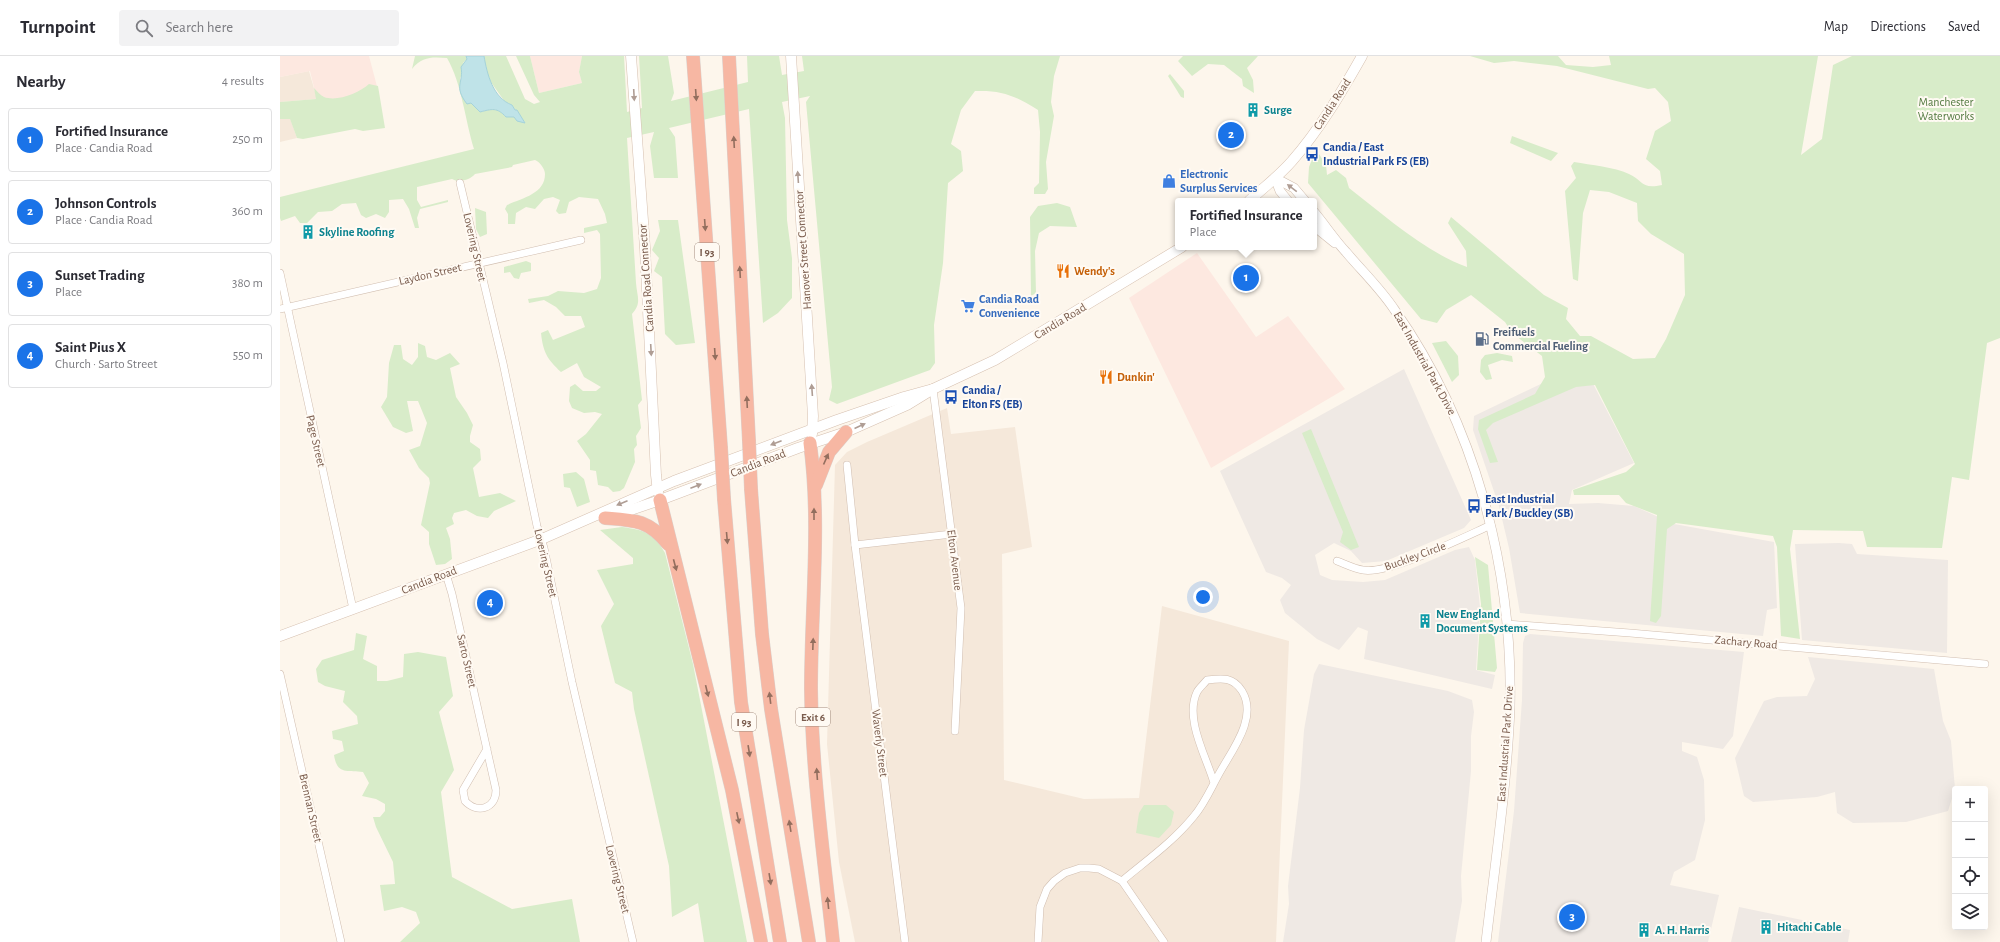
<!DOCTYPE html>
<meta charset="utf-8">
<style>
:root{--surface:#fff;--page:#f2f2f3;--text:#2b2b33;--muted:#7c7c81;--line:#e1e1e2;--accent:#1a73e8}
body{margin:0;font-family:"Alegreya Sans",sans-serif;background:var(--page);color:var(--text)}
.controls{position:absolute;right:12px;bottom:12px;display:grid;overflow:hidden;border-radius:4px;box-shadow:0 4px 16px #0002}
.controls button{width:36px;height:36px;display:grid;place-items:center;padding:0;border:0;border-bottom:1px solid var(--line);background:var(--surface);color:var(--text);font:20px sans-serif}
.you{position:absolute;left:923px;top:541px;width:14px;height:14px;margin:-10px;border:3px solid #fff;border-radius:50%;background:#1a73e8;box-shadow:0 0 0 6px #1a73e833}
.badge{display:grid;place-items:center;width:26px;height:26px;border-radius:50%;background:var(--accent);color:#fff;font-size:13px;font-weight:700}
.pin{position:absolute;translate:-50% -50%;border:2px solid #fff;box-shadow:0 1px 4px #0006}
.popup{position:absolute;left:895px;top:142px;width:142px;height:52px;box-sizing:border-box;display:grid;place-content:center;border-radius:4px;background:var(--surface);filter:drop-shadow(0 1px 3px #0005);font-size:13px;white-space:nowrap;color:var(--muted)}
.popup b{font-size:15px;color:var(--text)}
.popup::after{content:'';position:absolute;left:50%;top:100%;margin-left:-8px;border:8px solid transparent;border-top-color:var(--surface)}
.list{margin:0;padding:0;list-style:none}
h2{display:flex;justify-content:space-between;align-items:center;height:52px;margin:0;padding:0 16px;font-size:17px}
h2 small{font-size:13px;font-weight:400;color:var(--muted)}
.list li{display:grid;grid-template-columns:26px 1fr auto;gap:12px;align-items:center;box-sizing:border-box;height:64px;margin:0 8px 8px;padding:0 8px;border:1px solid var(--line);border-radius:4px}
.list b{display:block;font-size:15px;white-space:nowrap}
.list p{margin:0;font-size:13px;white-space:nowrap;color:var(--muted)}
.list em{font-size:13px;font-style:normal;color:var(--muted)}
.icon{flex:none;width:22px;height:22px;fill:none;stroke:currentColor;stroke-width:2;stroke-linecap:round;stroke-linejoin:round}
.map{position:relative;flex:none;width:1720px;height:886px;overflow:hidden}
header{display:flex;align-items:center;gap:24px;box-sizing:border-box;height:56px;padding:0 20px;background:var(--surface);border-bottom:1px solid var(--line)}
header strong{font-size:19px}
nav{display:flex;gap:22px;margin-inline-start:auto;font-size:14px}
.search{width:280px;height:36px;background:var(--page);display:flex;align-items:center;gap:10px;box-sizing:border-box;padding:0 14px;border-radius:4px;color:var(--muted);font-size:15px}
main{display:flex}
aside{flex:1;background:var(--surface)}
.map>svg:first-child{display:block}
.residential{fill:#f5e8da}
.commercial{fill:#fde8e0}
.industrial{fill:#efe9e4}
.green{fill:#d8ecc9}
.water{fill:#bfe3e8;stroke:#a5d3da}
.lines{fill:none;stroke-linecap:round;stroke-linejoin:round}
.minor-casing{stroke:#d1beb0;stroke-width:8}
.tertiary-casing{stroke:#d1beb0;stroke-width:10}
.secondary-casing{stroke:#d6c0b0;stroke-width:11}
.motorway-casing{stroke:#dad1cd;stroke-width:14}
.minor{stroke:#fff;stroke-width:7}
.tertiary{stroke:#fff;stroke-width:9}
.secondary{stroke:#fff;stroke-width:10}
.motorway{stroke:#f7b7a3;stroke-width:13}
.motorway-bridge-casing{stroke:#dad1cd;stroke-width:14;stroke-linecap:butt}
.motorway-bridge{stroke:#f7b7a3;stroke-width:13}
.oneway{fill:#af9d94}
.oneway2{fill:#936e5e}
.labels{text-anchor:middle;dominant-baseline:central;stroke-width:4;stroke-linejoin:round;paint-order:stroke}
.shield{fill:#fffaf3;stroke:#a28b7f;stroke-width:1}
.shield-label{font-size:11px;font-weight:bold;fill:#7a5c4d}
.park-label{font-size:12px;fill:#537a41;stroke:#fffaf3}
.street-label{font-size:12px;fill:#7a5c4d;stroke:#fffaf3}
.culture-label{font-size:12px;font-weight:bold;fill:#0d838f;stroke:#fffaf3;text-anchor:start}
.transit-label{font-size:12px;font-weight:bold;fill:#164399;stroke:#fffaf3;text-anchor:start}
.shop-label{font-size:12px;font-weight:bold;fill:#366cbe;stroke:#fffaf3;text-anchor:start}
.food-label{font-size:12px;font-weight:bold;fill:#c56008;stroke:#fffaf3;text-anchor:start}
.service-label{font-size:12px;font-weight:bold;fill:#4e5e75;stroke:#fffaf3;text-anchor:start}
</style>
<header>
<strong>Turnpoint</strong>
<div class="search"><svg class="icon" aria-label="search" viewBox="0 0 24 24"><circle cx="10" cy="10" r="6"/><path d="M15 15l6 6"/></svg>Search here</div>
<nav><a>Map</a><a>Directions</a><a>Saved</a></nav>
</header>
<main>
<aside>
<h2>Nearby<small>4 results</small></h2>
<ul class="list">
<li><span class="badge">1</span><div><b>Fortified Insurance</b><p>Place · Candia Road</p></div><em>250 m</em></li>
<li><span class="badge">2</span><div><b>Johnson Controls</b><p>Place · Candia Road</p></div><em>360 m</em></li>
<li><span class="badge">3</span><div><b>Sunset Trading</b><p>Place</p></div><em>380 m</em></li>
<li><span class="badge">4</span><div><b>Saint Pius X</b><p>Church · Sarto Street</p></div><em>550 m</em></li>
</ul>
</aside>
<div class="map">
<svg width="1720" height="886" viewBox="0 0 1720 886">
<rect width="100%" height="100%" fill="#fdf6ec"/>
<g class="residential">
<path d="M29,15L37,43L0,46V21Z"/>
<path d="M10,62L17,82L0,86V63Z"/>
<path d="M667,352L671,378L735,371L752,491L722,498L724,724L804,743L859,742L882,550L1009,585L996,886H575L559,806L547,688L555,409L567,396L587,386Z"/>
</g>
<g class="commercial">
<path d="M0,0H89L99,38L39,52L30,15L0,21Z"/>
<path d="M250,0H302L299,16L302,27L259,37Z"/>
<path d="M917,197L976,281L1008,260L1065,333L931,412L849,242Z"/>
</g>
<g class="industrial">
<path d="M1124,313L1191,464L1184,472L1106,505L1082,507L1071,495L1054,487L1035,499L1040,519L1052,524L1083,526L1105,524L1175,494L1189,491L1195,504L1200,551L1196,614L1215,619L1212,633L1084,603L1088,575L1078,571L1059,594L1037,583L1005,557L1000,544L1011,529L1002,522L986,516L940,415Z"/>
<path d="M1307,316L1354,407L1292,434L1289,448L1318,447L1354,450L1394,468L1494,486L1497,552L1487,554L1483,580L1240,557L1229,492L1219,450L1193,374L1194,360L1267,325Z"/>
<path d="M1559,487L1572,488L1577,498L1668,504L1667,597L1522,584L1515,488Z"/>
<path d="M1250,578L1464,596L1453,680L1443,693L1402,686V695L1417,701L1424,724L1425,764L1415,804L1394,816L1390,829L1439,839L1428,886H1218L1234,755L1242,644L1243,587L1245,580Z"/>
<path d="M1528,601L1654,613L1663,665L1671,685L1675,733L1668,755L1626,766L1573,767L1557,757L1555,736L1537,741L1473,746L1464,740L1455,702L1484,645L1497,641L1527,640L1535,623Z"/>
<path d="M1039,608L1168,635L1192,644L1194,656L1191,680V715L1181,820L1182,845L1175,886H1003L1009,848L1008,830L1020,732L1024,674L1034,618Z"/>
<path d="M1459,851L1570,874L1568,886H1451Z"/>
</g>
<g class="green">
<path d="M135,0H186L187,3L183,7L182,17L180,23L191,47L201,56C212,53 217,51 226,61H234L244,67L237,54H235L232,49L225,46L208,22L203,0H226L245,43L254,48L260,46L254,39L236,0H250L259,37L302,27L299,16L302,0H344L347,56L362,52L359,0H388L394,37L391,45L468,26L467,0H499L502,19L524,15L522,0H780L774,20L771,46L774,60L766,106L768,133L765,138H754V132L759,127L760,76L758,54C735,40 723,34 695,35L681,54L671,88L681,95L683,115L668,127L663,207L654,269L655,307L650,314L557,348L549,344L552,331L526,46L530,40L502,46L505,62L507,164L512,202V242L498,257L483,267L469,53L389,72L395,81L398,122H374L370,90L374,76L347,82L356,227C357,241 362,247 352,258L362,344L358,349L361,372L356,380L357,389L354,393L355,406L344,432L340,435L333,436L328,431L318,429L316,415L310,414V404L297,385L306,378L322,358L315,356L304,357L292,352L289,345L290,331L295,328L303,335H316L321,331L304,321L297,307L281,316C267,303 263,296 261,277L268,274L273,284L305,271L301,260H285L276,251L264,244L249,247L248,243L268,240L278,235L304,237L317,233L321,222L320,178L317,174L304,177V172L327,167L325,158L318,143L299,141L289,146L286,157L279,158L276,155L280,144L273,141L264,143L255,153L246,151L236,157L235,168H228V158L225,153L227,149C242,142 265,138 265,118C265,113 260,106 255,104L233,109L232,111L195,118C190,124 179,127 172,123L137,131V144L141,151L168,144V146L140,153L137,162L139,172H135L129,153L123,143L109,144V156L105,162L96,158L86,162L81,159L76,147L62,148L52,155L38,156L27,167H20L15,160L1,165L0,162V141L194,93C185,64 182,28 167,2C153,1 142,0 132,13Z"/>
<path d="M903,0H978L967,12L973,24L974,37L963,30L962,23L944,9L928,8L912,20L898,5Z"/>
<path d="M1190,0H1278L1286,9L1313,11L1331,9L1329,0H1538L1521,99L1542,83L1553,9L1572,0H1720V282L1707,287L1689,424L1672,421L1662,492L1587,491L1583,475L1513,474L1510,493L1520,583L1501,580L1497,491L1493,480L1396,467L1387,473L1381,560L1376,567L1370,565L1377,459L1346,447L1339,439H1294L1293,434L1346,416L1355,408L1315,329L1296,331L1213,367L1206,374L1218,406L1210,407L1198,373L1199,364L1255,338L1265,321L1262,300L1232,277L1225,266L1191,239L1166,254L1157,267L1141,263L1028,127L1029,111L1033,101L1039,98L1046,109L1047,119L1056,114L1066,122L1069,132C1104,159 1145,196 1187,211L1186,195L1168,167L1171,161L1264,239L1288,252L1286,263L1300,280H1311L1353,303L1375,302L1386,283L1405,239L1404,198L1371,178L1358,165L1357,147L1329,136L1310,134L1303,157L1298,225L1293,223L1285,135L1296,122L1291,110L1294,106C1311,109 1334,111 1349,118C1363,124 1361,134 1382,129L1380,115L1366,103L1375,75L1391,65L1388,46L1375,32L1368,33L1277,10L1234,5L1214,7Z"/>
<path d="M890,18L904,35V42L901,41L888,20Z"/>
<path d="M89,28L98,30L105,72L83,75L75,73L23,83L17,82L10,63H0V46L36,43L34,32C37,35 40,39 44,41C57,46 79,37 89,28Z"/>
<path d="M1232,80L1278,97L1271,105L1230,87Z"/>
<path d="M777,147L790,151L797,171L770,170L759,177L755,195L756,237L751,240L750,161L758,150Z"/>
<path d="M195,152L206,156L207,178L200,181L196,173Z"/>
<path d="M378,164H398L415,287L396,289L385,278L382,221L374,215L379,202L372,194L380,175Z"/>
<path d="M246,205L251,207V215L241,217L239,223L234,222L230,216L224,217V211Z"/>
<path d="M1166,285L1178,300L1179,319L1172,326L1152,287Z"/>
<path d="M138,287L145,290L147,301L156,304L170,297L180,308L170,312L176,341L187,357L193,369L190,380V386L200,393L201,404L193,412L199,441L220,437L236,445L214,455L208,462L197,460L186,454L174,457L172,462L174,468L166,472L170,483L172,503L165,508L156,509L149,488V476L141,469L150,427L149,422L139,412L129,394L140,390L147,367L138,345H127L133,375L126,377L113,371L101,351L107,341L109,307L114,289H121L123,303L132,309L138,301Z"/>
<path d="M1217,297L1232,300L1233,306L1222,304L1208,309L1212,323L1206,324L1200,316L1201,304L1205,299Z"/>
<path d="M1031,373L1079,491L1071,494L1060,486L1063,476L1022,377Z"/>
<path d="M296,416L304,423L310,446L297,451L290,432L284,431L283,418Z"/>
<path d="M342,471C364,474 374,477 385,497L413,608L467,886H424L418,847L392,861L389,810L354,653L352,636L335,627L321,570L334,548L317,514L353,508V502L320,474Z"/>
<path d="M1195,501L1208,509L1217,612L1215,616L1197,614L1201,548Z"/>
<path d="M76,577L87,580L83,603L97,610V625H107L123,621L124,598L138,596L166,601L173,640L159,656L174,714L161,736L172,821L232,853L292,843L300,886H120L140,867L136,856L122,851L104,855L100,829L115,828L113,806L96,771L93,761H100L105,755V748L96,743L82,740L89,727L83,716C67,714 57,719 54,699L64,695L62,685L53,683L52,675L78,668L77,660L63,646L65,635L45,630L38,626L36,613L42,604L74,594Z"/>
<path d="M864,749H886L894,756L891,769L879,782L856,777L859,757Z"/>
</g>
<path class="water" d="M186,0H204C207,18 213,42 232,49L235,54H237L245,67L237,65L234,61H226C217,51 212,53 200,56L191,47L187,48C173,30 184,27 181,11L187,3Z"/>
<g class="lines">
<defs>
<g id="minor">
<path d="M180,127L223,307L257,470L264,492L292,626L353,886"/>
<path d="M0,217L73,553"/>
<path d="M0,253L301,184"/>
<path d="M653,333L681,552L675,675"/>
<path d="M567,409L575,489L625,886"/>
<path d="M575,489L672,478"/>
<path d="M1057,505C1065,508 1075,513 1083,514C1108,519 1186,480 1211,469"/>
<path d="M166,518L172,538L216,734C216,753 197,758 185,745L183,734L207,693"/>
<path d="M1227,568L1350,577L1705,608"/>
<path d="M0,618L61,886"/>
<path d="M842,825C867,804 893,786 914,760C925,747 932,730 940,716C953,693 978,661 962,635C953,621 943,622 927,624C924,628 919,632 917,636C904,663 927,702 934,727"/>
<path d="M758,886L760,851L767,833L774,825L785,817L800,812H809L819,813L842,825L884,886"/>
</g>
<g id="tertiary">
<path d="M995,122L1014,132L1025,145"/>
<path d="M995,122L1000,135L1008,145"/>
<path d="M1034,156C1045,169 1054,183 1066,196C1082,215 1100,232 1114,253C1195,368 1233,511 1230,651C1227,729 1215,808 1206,886"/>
<path d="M1034,170L1055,187"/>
</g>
<g id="secondary">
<path d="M351,0L365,192L376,419L378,436"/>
<path d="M511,0L533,360L532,378"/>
<path d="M969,145C983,132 999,120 1012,105C1040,73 1061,37 1082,0"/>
<path d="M330,461L380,444L518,392L566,376L627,349L653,333L715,304L902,191"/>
<path d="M0,580L262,483L394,425L557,364L624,341L653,333"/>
</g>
<g id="motorway">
<path d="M413,0L441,392"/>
<path d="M449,0L469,385"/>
<path d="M530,387C541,468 531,551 531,633C532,717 544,802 553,886"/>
<path d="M536,429L549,396L566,376"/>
<path d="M471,433L482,578L491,653L529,886"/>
<path d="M444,443L461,646L500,886"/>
<path d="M380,444L452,734L481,886"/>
<path d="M325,462C354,464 369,464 388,488"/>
</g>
</defs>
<use href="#minor" class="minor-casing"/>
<use href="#tertiary" class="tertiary-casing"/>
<use href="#secondary" class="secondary-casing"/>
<use href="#motorway" class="motorway-casing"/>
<use href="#minor" class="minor"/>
<use href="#tertiary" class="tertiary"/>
<use href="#secondary" class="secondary"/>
<use href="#motorway" class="motorway"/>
<defs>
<g id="motorway-bridge">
<path d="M469,385L471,433"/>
<path d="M441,392L444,443"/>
</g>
</defs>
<use href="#motorway-bridge" class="motorway-bridge-casing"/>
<use href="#motorway-bridge" class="motorway-bridge"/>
</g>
<defs><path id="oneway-solid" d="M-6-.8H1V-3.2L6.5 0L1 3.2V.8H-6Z"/></defs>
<g class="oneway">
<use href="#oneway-solid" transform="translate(354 39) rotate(87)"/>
<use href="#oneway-solid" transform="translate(518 121) rotate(-94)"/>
<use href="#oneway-solid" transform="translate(1012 132) rotate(-143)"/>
<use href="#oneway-solid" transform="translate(371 294) rotate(87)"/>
<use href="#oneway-solid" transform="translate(532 334) rotate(-94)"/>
<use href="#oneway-solid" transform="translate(580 370) rotate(-24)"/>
<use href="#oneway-solid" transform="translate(496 387) rotate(159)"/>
<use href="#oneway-solid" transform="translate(416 430) rotate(-21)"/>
<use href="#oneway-solid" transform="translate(342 447) rotate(157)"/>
</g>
<g class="oneway2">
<use href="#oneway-solid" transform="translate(416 39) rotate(86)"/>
<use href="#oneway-solid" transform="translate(454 86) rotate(-93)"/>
<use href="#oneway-solid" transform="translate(425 169) rotate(86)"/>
<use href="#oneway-solid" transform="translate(460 216) rotate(-93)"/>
<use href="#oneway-solid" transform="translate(435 298) rotate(86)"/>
<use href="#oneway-solid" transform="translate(467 346) rotate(-93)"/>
<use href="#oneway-solid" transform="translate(546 403) rotate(-66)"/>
<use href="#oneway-solid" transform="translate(534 458) rotate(-90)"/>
<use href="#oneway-solid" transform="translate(447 482) rotate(85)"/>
<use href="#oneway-solid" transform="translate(395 509) rotate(75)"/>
<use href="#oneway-solid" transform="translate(533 588) rotate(-88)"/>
<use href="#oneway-solid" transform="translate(427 635) rotate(76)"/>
<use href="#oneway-solid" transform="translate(490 642) rotate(-97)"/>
<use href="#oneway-solid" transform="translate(469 695) rotate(81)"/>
<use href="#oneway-solid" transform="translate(537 718) rotate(-94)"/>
<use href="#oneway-solid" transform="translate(458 762) rotate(78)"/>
<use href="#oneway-solid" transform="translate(510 770) rotate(-99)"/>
<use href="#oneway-solid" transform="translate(490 823) rotate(81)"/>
<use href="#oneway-solid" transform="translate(548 847) rotate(-96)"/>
</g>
<defs>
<symbol id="building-bare" viewBox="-9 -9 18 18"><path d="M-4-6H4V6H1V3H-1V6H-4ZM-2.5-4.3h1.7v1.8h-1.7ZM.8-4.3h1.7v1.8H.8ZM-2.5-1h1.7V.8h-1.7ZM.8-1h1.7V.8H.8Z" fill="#0f9aa8" stroke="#fffaf3" stroke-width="2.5" paint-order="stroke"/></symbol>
<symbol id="bus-bare" viewBox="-9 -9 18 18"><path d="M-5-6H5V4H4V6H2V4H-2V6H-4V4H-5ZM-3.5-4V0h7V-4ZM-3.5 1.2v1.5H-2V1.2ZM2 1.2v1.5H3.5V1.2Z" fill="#1a4fb4" stroke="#fffaf3" stroke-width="2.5" paint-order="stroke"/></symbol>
<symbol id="shop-bare" viewBox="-9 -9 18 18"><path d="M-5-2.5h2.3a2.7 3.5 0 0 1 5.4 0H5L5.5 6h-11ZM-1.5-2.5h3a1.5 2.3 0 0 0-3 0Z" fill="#3f7fe0" stroke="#fffaf3" stroke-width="2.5" paint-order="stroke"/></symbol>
<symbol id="restaurant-bare" viewBox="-9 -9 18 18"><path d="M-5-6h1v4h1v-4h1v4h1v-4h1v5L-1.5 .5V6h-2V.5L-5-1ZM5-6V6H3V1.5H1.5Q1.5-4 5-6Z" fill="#e8710a" stroke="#fffaf3" stroke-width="2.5" paint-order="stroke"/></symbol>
<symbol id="supermarket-bare" viewBox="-9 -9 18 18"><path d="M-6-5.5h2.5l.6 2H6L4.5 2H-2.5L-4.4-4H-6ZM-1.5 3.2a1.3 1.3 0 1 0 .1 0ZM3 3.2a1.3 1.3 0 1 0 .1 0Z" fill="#3f7fe0" stroke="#fffaf3" stroke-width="2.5" paint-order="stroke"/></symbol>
<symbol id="fuel-bare" viewBox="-9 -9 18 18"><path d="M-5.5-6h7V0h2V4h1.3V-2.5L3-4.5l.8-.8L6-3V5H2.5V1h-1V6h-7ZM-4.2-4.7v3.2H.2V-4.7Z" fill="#5c6f8a" stroke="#fffaf3" stroke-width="2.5" paint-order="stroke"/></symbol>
</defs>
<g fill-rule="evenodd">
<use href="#building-bare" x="963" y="44" width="20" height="20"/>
<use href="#bus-bare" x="1022" y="88" width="20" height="20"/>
<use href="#shop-bare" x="879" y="115" width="20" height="20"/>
<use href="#building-bare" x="18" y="166" width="20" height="20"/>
<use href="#restaurant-bare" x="773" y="205" width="20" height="20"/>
<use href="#supermarket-bare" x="678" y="240" width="20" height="20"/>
<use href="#fuel-bare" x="1192" y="273" width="20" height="20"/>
<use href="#restaurant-bare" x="816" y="311" width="20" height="20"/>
<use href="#bus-bare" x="661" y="331" width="20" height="20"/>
<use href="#bus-bare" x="1184" y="440" width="20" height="20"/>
<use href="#building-bare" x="1135" y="555" width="20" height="20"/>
<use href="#building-bare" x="1476" y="861" width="20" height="20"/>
<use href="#building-bare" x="1354" y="864" width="20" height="20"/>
</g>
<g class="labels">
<g class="shield">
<rect x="415" y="187" width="24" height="18" rx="3"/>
<rect x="516" y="652" width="34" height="18" rx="3"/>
<rect x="452" y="657" width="24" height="18" rx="3"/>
</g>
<g class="shield-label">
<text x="427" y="196">I 93</text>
<text x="533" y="661">Exit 6</text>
<text x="464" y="666">I 93</text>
</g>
<g class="park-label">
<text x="1666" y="46">Manchester<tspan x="1666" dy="14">Waterworks</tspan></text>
</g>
<g class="street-label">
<text transform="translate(1052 48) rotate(-57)">Candia Road</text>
<text transform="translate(195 191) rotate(77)">Lovering Street</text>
<text transform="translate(523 194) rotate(-94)">Hanover Street Connector</text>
<text transform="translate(150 218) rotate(-13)">Laydon Street</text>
<text transform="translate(366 222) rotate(-94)">Candia Road Connector</text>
<text transform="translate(780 265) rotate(-31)">Candia Road</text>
<text transform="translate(1145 307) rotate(61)">East Industrial Park Drive</text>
<text transform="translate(36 385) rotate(77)">Page Street</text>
<text transform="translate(478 407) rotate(-21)">Candia Road</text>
<text transform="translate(1135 500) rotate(-20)">Buckley Circle</text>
<text transform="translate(675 504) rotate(83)">Elton Avenue</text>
<text transform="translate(266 507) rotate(77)">Lovering Street</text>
<text transform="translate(149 524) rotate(-21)">Candia Road</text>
<text transform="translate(1466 586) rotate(5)">Zachary Road</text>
<text transform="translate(187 605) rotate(77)">Sarto Street</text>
<text transform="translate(600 687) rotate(83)">Waverly Street</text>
<text transform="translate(1225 688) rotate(-86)">East Industrial Park Drive</text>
<text transform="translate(31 752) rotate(77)">Brennan Street</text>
<text transform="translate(338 823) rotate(76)">Lovering Street</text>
</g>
<g class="culture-label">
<text x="984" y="54">Surge</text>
<text x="39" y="176">Skyline Roofing</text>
<text x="1156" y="558">New England<tspan x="1156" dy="14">Document Systems</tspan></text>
<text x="1497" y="871">Hitachi Cable</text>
<text x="1375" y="874">A. H. Harris</text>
</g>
<g class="transit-label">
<text x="1043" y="91">Candia / East<tspan x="1043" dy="14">Industrial Park FS (EB)</tspan></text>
<text x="682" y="334">Candia /<tspan x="682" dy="14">Elton FS (EB)</tspan></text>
<text x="1205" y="443">East Industrial<tspan x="1205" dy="14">Park / Buckley (SB)</tspan></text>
</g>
<g class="shop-label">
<text x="900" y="118">Electronic<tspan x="900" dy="14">Surplus Services</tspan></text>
<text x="699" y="243">Candia Road<tspan x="699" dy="14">Convenience</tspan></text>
</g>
<g class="food-label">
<text x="794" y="215">Wendy's</text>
<text x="837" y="321">Dunkin'</text>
</g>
<g class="service-label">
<text x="1213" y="276">Freifuels<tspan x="1213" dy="14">Commercial Fueling</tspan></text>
</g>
</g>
</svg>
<div class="controls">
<button>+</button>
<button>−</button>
<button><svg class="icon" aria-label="locate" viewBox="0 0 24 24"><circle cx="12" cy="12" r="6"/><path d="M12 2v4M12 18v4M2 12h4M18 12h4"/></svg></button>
<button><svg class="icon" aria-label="layers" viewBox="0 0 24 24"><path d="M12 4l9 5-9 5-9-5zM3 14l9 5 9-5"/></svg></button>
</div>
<div class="you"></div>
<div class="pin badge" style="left:966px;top:222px">1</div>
<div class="popup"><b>Fortified Insurance</b>Place</div>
<div class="pin badge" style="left:951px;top:79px">2</div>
<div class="pin badge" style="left:1292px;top:861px">3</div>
<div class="pin badge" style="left:210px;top:547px">4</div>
</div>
</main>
